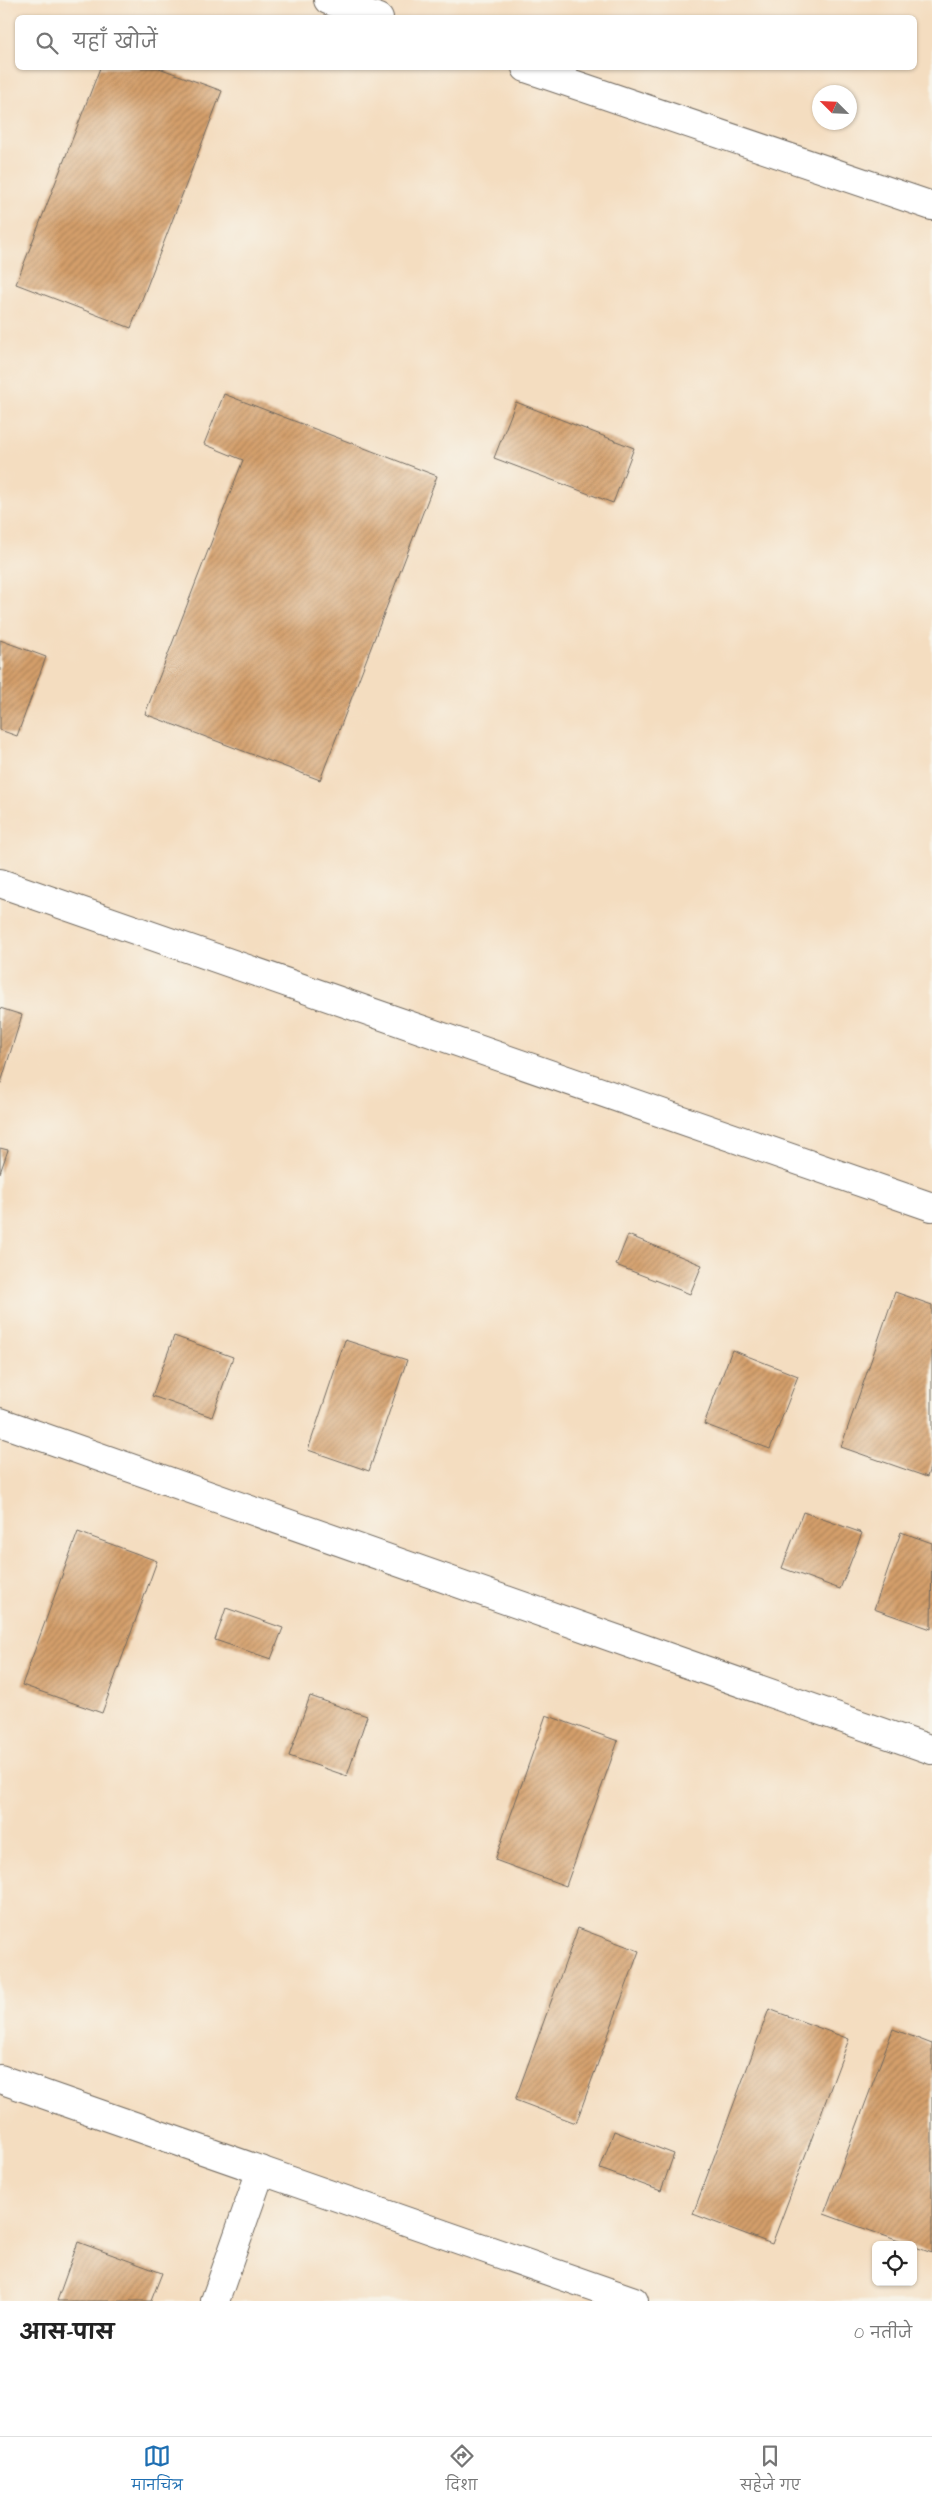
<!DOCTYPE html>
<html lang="hi">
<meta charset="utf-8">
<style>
:root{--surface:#fff;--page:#f2f2f2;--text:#222;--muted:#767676;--line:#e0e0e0;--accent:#1f6fb2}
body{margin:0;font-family:"Architects Daughter","Playpen Sans Deva",sans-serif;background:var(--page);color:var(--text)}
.controls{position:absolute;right:15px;bottom:15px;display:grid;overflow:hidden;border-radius:8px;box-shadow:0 1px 4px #0004}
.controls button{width:45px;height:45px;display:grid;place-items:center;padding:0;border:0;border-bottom:1px solid var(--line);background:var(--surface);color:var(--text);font:25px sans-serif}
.compass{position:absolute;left:812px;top:85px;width:45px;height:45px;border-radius:50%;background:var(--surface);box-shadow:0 1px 4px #0004;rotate:294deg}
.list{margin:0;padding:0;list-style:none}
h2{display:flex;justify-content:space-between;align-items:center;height:65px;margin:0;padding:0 20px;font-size:21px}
h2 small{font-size:16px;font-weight:400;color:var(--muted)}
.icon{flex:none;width:28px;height:28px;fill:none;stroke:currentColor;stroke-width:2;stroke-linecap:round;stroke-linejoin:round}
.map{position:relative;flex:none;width:932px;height:2301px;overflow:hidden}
.search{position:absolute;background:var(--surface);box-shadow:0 1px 4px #0004;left:15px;right:15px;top:15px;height:55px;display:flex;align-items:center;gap:12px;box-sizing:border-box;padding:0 18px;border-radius:8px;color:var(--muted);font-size:19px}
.sheet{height:135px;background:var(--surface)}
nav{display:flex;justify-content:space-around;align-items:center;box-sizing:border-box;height:70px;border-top:1px solid var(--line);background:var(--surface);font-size:14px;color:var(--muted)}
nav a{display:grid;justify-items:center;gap:2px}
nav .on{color:var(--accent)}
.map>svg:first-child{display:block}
.building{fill:url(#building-hatch)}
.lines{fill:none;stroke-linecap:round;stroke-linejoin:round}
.minor-casing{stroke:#71695f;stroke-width:30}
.minor{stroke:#fff;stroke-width:28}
</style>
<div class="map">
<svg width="932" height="2301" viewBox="0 0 932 2301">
<defs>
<pattern id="building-hatch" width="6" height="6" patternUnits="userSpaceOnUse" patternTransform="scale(1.25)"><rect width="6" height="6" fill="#d49f6b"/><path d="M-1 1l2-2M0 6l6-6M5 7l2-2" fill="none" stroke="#ac8258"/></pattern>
</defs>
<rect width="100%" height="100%" fill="#f7f3e8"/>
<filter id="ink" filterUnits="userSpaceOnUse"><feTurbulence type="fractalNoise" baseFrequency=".02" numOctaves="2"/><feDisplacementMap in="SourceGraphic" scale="10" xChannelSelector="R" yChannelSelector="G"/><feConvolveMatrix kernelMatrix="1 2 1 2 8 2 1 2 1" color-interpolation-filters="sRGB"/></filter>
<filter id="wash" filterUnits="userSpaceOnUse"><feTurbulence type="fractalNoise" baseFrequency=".0096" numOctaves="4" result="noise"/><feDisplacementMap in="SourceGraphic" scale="20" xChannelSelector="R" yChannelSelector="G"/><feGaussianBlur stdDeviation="1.12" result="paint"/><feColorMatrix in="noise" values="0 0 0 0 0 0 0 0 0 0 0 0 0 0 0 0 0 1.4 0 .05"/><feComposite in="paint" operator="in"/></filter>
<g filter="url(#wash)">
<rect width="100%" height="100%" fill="#f4ddc0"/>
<g id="blocks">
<g class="building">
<path d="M100,68H159L222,91L131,328L16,284Z"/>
<path d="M224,394L437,476L320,780L145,714L243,460L204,444Z"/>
<path d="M516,402L634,448L613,503L494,458Z"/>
<path d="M0,640L46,657L17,736L0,730Z"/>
<path d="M0,1008L22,1015L0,1086Z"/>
<path d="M0,1148L8,1150L0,1173Z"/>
<path d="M628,1235L702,1265L690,1294L616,1265Z"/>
<path d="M895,1292L932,1305V1461L927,1477L841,1447Z"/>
<path d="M174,1336L233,1357L212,1417L152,1396Z"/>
<path d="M345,1340L407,1360L369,1471L308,1450Z"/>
<path d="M732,1350L798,1376L770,1449L704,1424Z"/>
<path d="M803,1512L862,1533L840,1589L782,1568Z"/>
<path d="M78,1532L157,1561L102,1713L22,1685Z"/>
<path d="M901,1532L932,1543L931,1629L874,1609Z"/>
<path d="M226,1608L283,1628L271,1659L215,1640Z"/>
<path d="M310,1696L367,1716L347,1776L289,1756Z"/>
<path d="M546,1715L618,1741L566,1886L495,1860Z"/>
<path d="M578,1928L639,1951L576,2123L515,2100Z"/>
<path d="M769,2009L849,2039L772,2244L693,2214Z"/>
<path d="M893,2029L932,2044V2253L824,2214Z"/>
<path d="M614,2131L674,2154L661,2191L600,2169Z"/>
<path d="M78,2242L162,2273L151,2301H57Z"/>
</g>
</g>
</g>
<g filter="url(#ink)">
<use href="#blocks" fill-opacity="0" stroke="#71695f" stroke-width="1"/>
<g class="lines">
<defs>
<g id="minor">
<path d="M328,0L379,18"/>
<path d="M526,68L932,206"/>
<path d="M0,883L932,1207"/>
<path d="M0,1422L932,1750"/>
<path d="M0,2079L634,2301"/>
<path d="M215,2301L261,2170"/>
</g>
</defs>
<use href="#minor" class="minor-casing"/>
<use href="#minor" class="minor"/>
</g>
</g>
</svg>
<div class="controls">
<button><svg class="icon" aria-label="locate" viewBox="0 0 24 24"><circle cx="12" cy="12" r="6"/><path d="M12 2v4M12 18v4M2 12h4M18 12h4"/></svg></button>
</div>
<svg class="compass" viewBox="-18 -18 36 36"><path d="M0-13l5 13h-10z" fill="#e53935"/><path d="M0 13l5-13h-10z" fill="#767676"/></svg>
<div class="search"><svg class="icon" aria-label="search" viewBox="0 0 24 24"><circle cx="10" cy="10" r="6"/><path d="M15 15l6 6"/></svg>यहाँ खोजें</div>
</div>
<section class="sheet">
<h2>आस-पास<small>0 नतीजे</small></h2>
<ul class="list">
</ul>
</section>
<nav>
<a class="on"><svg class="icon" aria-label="map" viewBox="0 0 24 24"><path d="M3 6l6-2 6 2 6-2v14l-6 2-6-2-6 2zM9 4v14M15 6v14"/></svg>मानचित्र</a>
<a><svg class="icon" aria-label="directions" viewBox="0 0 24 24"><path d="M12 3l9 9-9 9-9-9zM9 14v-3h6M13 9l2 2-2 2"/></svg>दिशा</a>
<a><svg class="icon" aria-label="saved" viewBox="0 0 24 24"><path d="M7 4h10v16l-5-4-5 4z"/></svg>सहेजे गए</a>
</nav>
